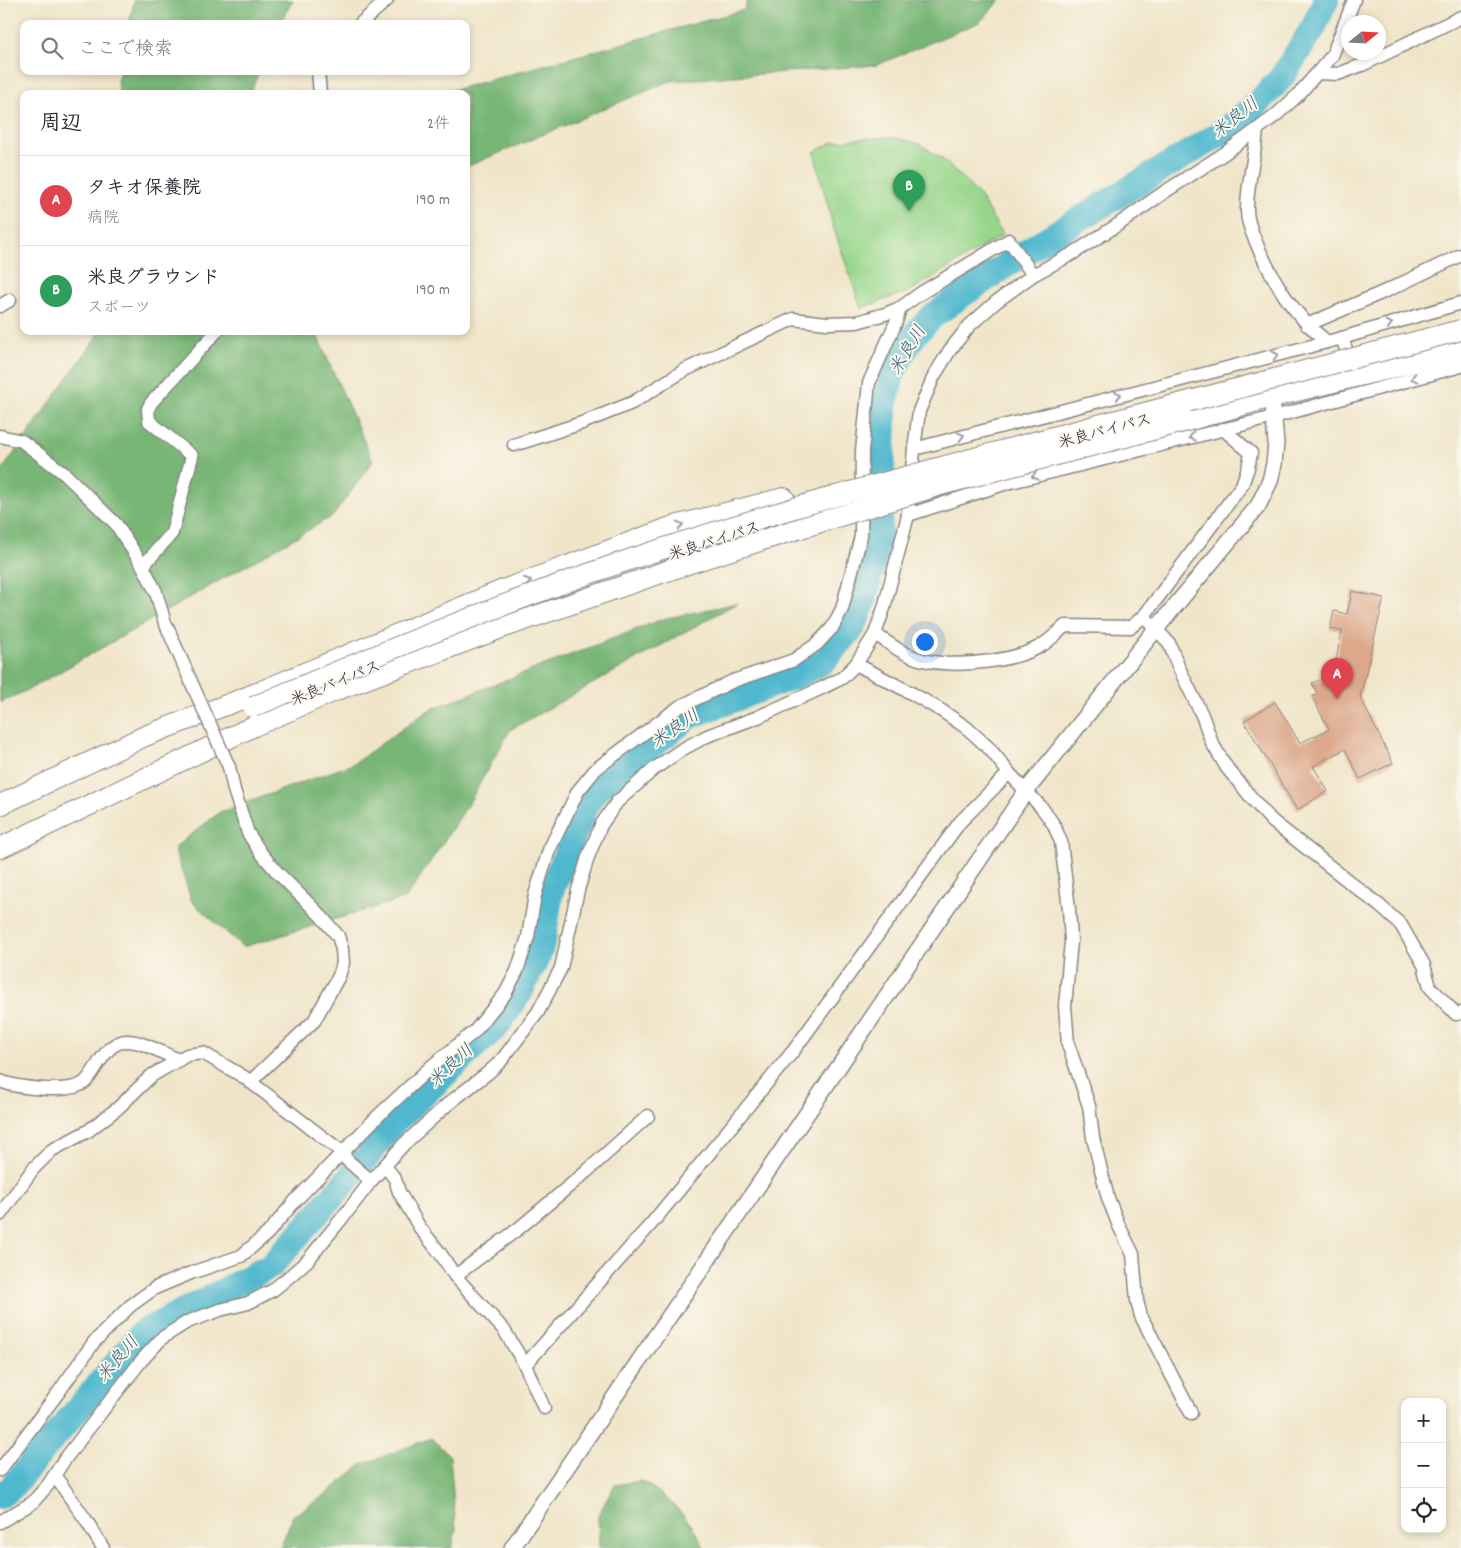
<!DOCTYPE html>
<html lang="ja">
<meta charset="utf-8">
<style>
:root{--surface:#fff;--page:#f7f7f7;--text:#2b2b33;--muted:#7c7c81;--line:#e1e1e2;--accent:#111827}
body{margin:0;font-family:Dekko,"Klee One",sans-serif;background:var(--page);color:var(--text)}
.controls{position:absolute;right:15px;bottom:15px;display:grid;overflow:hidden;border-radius:10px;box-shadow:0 2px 8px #0003}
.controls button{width:45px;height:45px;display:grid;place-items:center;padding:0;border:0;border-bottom:1px solid var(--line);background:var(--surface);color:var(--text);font:25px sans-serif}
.compass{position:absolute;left:1341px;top:15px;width:45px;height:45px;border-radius:50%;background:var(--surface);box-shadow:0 2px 8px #0003;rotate:72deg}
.you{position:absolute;left:924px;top:641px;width:18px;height:18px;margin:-12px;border:4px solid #fff;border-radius:50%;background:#1a73e8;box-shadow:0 0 0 8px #1a73e833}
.badge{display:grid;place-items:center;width:32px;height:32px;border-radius:50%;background:var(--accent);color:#fff;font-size:16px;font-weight:700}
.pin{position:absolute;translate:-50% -41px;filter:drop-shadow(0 1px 2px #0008)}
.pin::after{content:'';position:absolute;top:26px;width:18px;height:15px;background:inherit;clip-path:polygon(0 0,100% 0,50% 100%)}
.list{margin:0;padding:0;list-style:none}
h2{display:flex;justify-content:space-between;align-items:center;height:65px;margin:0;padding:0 20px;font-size:21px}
h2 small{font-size:16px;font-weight:400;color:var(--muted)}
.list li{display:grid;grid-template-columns:32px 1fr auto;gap:15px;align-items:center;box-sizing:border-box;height:90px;padding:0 20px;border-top:1px solid var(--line)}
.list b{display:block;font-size:19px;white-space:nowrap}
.list p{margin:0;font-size:16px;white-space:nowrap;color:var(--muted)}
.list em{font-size:16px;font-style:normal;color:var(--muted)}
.icon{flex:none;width:28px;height:28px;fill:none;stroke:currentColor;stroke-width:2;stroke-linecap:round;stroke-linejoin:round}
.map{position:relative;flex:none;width:1461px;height:1548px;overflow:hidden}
.search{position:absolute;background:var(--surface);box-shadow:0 2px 8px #0003;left:20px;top:20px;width:450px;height:55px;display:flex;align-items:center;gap:12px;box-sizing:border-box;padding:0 18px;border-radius:10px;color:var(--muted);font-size:19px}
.panel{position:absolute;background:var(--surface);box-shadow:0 2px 8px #0003;left:20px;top:90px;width:450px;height:245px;border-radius:10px}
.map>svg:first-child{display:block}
.green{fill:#96d58a;stroke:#5c7c62}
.forest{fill:#78b676;stroke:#4d6c58}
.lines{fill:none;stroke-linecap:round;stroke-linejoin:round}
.river{stroke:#50b8ce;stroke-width:26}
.building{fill:#dca78a}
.minor-casing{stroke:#898482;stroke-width:15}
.tertiary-casing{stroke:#898482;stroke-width:18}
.primary-casing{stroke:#898482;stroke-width:22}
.minor{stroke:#fff;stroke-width:12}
.tertiary{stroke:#fff;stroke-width:15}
.primary{stroke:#fff;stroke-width:20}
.minor-bridge-casing{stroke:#898482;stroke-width:15;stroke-linecap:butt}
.primary-bridge-casing{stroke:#898482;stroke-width:22;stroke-linecap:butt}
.minor-bridge{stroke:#fff;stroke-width:12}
.primary-bridge{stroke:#fff;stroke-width:20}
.oneway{stroke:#9c9ca7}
.labels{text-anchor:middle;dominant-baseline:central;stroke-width:4;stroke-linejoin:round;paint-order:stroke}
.street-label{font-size:16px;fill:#22223b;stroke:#fbf7ec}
.water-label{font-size:18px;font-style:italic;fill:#345e76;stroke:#fbf7ec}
</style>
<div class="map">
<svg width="1461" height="1548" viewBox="0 0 1461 1548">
<rect width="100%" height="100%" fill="#fbf7ec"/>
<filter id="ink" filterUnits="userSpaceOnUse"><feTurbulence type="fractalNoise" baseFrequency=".02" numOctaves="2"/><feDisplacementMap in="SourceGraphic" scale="10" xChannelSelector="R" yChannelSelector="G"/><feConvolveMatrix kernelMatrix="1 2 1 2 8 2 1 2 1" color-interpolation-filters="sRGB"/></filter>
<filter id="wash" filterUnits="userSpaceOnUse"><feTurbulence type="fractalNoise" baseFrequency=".0096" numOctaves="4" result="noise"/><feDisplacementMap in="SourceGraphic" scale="20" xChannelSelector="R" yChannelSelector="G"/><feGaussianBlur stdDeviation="1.12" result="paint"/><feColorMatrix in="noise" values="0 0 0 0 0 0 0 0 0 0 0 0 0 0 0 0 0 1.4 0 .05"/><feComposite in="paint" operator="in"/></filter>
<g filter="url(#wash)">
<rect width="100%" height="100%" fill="#f0e5c9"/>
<path class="green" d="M892,137L920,144L945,161L979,195L1003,235L910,291L861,308L833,226L814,152L833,142L856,139Z"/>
<g class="forest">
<path d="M134,0H293L279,24H129Z"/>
<path d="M748,0H1000L980,22L877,65L670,81L466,167V94H439L744,10Z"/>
<path d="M120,71H259L250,94H120L117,82Z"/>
<path d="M101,331H315L373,461L333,516L28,690L0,702V473Z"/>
<path d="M737,603L510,730L466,808L406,898L243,947L192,902L174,848L220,812L353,764L429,710L663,619Z"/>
<path d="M431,1438L450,1456L456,1529L452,1548H280L293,1516L325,1495L361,1465Z"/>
<path d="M642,1481C668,1497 692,1519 704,1548H599L598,1515L615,1485Z"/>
</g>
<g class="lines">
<path class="river" d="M0,1496L10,1489L143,1332L271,1266L363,1162L394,1122L497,1026L519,994L538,956L543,940L551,891L586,805L597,789L690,716L798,675L824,661L853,627L864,600L879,536L885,404L892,375L902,355L916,333L933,316L959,297L1038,244L1218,135L1254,107L1282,77L1313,28L1326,0"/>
</g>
<g id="blocks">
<path class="building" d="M1352,591L1384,598L1360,697L1393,763L1360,779L1345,749L1313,766L1328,791L1297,810L1244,721L1275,702L1300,743L1329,729L1312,697L1317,694L1312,683L1333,674L1342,631L1330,629L1334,611L1347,614Z"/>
</g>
</g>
<g filter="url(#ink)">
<use href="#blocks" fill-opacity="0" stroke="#898482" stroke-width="1"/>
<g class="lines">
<defs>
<g id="minor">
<path d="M360,24L387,0"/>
<path d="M318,71L320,94"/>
<path d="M1319,73L1338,74L1362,65L1461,17"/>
<path d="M1257,130C1255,157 1247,183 1247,210C1247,223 1253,235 1258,247C1276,286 1293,314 1327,342L1342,338L1347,352"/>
<path d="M0,306L10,300"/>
<path d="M1307,325L1388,290L1461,255"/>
<path d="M1342,338L1461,303"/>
<path d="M0,436L22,441L66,475L116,524L143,566"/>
<path d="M514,445L582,423L632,403L685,370L793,319L827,323L857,322L885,314L900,308L921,293L1009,240L1033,275"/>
<path d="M914,449L1327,342"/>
<path d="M908,515L1007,483L1274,417L1461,366"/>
<path d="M1144,616L1169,643L1178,666L1202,715L1212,743L1227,768L1255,802L1272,821L1380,906L1401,925L1424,965L1430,987L1456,1014L1461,1013"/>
<path d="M875,634C890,644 905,656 923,660C955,668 1017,662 1044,644C1051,639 1058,632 1065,626L1131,627L1144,616L1242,485L1248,468L1251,453L1223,429"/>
<path d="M856,664L913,694L942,711L967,728L990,749L1009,773L1042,808L1054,825L1061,842L1069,909L1071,941L1065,1006L1068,1044L1089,1106L1093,1138L1108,1198L1119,1226L1133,1254L1137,1301L1141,1316L1191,1413"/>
<path d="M189,677L164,620L156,592L143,566L172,533L192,456L149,421L148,409L151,403L217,331"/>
<path d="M229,767L234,790L248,833L261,853L277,872L320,915L338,936L342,949L343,963L339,976L314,1021L250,1082"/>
<path d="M0,1081C17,1088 72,1095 86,1081C97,1069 104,1047 121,1042C136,1037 164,1054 179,1060"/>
<path d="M385,1166L395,1179L399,1192L420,1228L440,1253L455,1276L504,1330L525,1365L544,1408"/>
<path d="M0,1215L33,1169L52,1150L88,1131L118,1108L151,1076L187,1055L203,1053L244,1077L342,1152L347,1160L371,1181"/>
<path d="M455,1276L518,1229L586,1172L648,1116"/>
<path d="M525,1365L652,1223L794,1050L960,822L1009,773"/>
<path d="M0,1470L58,1393L94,1342L130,1306L155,1288L191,1273L241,1256L268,1233L295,1201L378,1116L433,1065L475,1031L505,994L517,971L528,937L535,895L549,850L578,791L596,769L679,707L733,681L794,660L817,644L832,628L842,609L861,536L862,451L869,383L896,322L900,308"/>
<path d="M55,1476L86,1520L103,1548"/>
<path d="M0,1522L32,1503L48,1485L65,1459L116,1393L141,1361L162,1338L187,1322L220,1310L248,1303L273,1290L290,1276L308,1260L347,1212L371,1181L404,1144L448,1104L489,1072L501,1061L538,1012L561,968L578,890L588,857L601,825L617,802L654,769L681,750L707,736L758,717L822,688L842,678L856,664L875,634L884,608L908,515L914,449L919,411L934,376L950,350L969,326L996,302L1033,275L1072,254L1119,224L1163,193L1225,153L1275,116L1298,95L1332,56L1354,0"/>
</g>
<path id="tertiary" d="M512,1548L1026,791L1156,629L1258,506L1270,481L1274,464L1276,443L1272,397L1270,387"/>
<g id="primary">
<path d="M1187,421L1272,397L1461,351"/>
<path d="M0,805L145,736L247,697L503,590L671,527L784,498"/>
<path d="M0,848L254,726L337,690L507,626L690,563L788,532"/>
</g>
</defs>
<use href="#minor" class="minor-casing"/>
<use href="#tertiary" class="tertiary-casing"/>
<use href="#primary" class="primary-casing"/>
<use href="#minor" class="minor"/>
<use href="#tertiary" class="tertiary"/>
<use href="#primary" class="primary"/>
<defs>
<path id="minor-bridge" d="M189,677L229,767"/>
<g id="primary-bridge">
<path d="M788,532L944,484L1187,421"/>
<path d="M253,707C370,657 488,609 608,567C767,512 929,470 1091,427C1215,395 1338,362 1461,330"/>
</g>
</defs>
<use href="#minor-bridge" class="minor-bridge-casing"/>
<use href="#primary-bridge" class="primary-bridge-casing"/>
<use href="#minor-bridge" class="minor-bridge"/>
<use href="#primary-bridge" class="primary-bridge"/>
</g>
<defs><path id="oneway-chevron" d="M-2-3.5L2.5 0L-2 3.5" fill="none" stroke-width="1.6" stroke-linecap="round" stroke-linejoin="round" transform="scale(1.25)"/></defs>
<g class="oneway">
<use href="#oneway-chevron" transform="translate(1389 324) rotate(-16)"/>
<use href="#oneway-chevron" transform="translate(1275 355) rotate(-14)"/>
<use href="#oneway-chevron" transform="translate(1414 378) rotate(165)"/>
<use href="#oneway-chevron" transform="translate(1118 395) rotate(-15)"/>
<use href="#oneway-chevron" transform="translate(961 436) rotate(-15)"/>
<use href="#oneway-chevron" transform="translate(1192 437) rotate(166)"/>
<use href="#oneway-chevron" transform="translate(1035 476) rotate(166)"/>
<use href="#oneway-chevron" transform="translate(680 525) rotate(-15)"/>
<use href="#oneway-chevron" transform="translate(528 581) rotate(-21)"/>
</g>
</g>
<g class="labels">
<g class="street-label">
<text transform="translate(1105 432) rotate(-15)">米良バイパス</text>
<text transform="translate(715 542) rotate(-18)">米良バイパス</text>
<text transform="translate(336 684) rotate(-22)">米良バイパス</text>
</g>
<g class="water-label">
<text transform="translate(1236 119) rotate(-38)">米良川</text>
<text transform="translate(909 351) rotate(-59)">米良川</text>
<text transform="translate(676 730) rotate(-34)">米良川</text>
<text transform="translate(452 1067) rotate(-43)">米良川</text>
<text transform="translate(119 1360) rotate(-49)">米良川</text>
</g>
</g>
</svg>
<div class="controls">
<button>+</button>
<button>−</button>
<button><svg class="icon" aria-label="locate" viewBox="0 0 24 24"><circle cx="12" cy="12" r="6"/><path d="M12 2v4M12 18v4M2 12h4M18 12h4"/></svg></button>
</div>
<svg class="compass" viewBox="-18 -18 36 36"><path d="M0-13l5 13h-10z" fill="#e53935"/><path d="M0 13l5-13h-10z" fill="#7c7c81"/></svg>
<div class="you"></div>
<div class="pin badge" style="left:1337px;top:699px;background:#e0444e">A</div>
<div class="pin badge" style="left:909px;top:211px;background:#2e9e5b">B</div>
<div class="search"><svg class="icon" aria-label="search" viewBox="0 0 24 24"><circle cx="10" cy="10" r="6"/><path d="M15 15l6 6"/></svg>ここで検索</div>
<section class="panel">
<h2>周辺<small>2件</small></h2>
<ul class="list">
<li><span class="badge" style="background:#e0444e">A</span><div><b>タキオ保養院</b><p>病院</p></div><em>190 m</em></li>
<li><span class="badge" style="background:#2e9e5b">B</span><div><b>米良グラウンド</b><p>スポーツ</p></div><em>190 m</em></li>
</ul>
</section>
</div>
